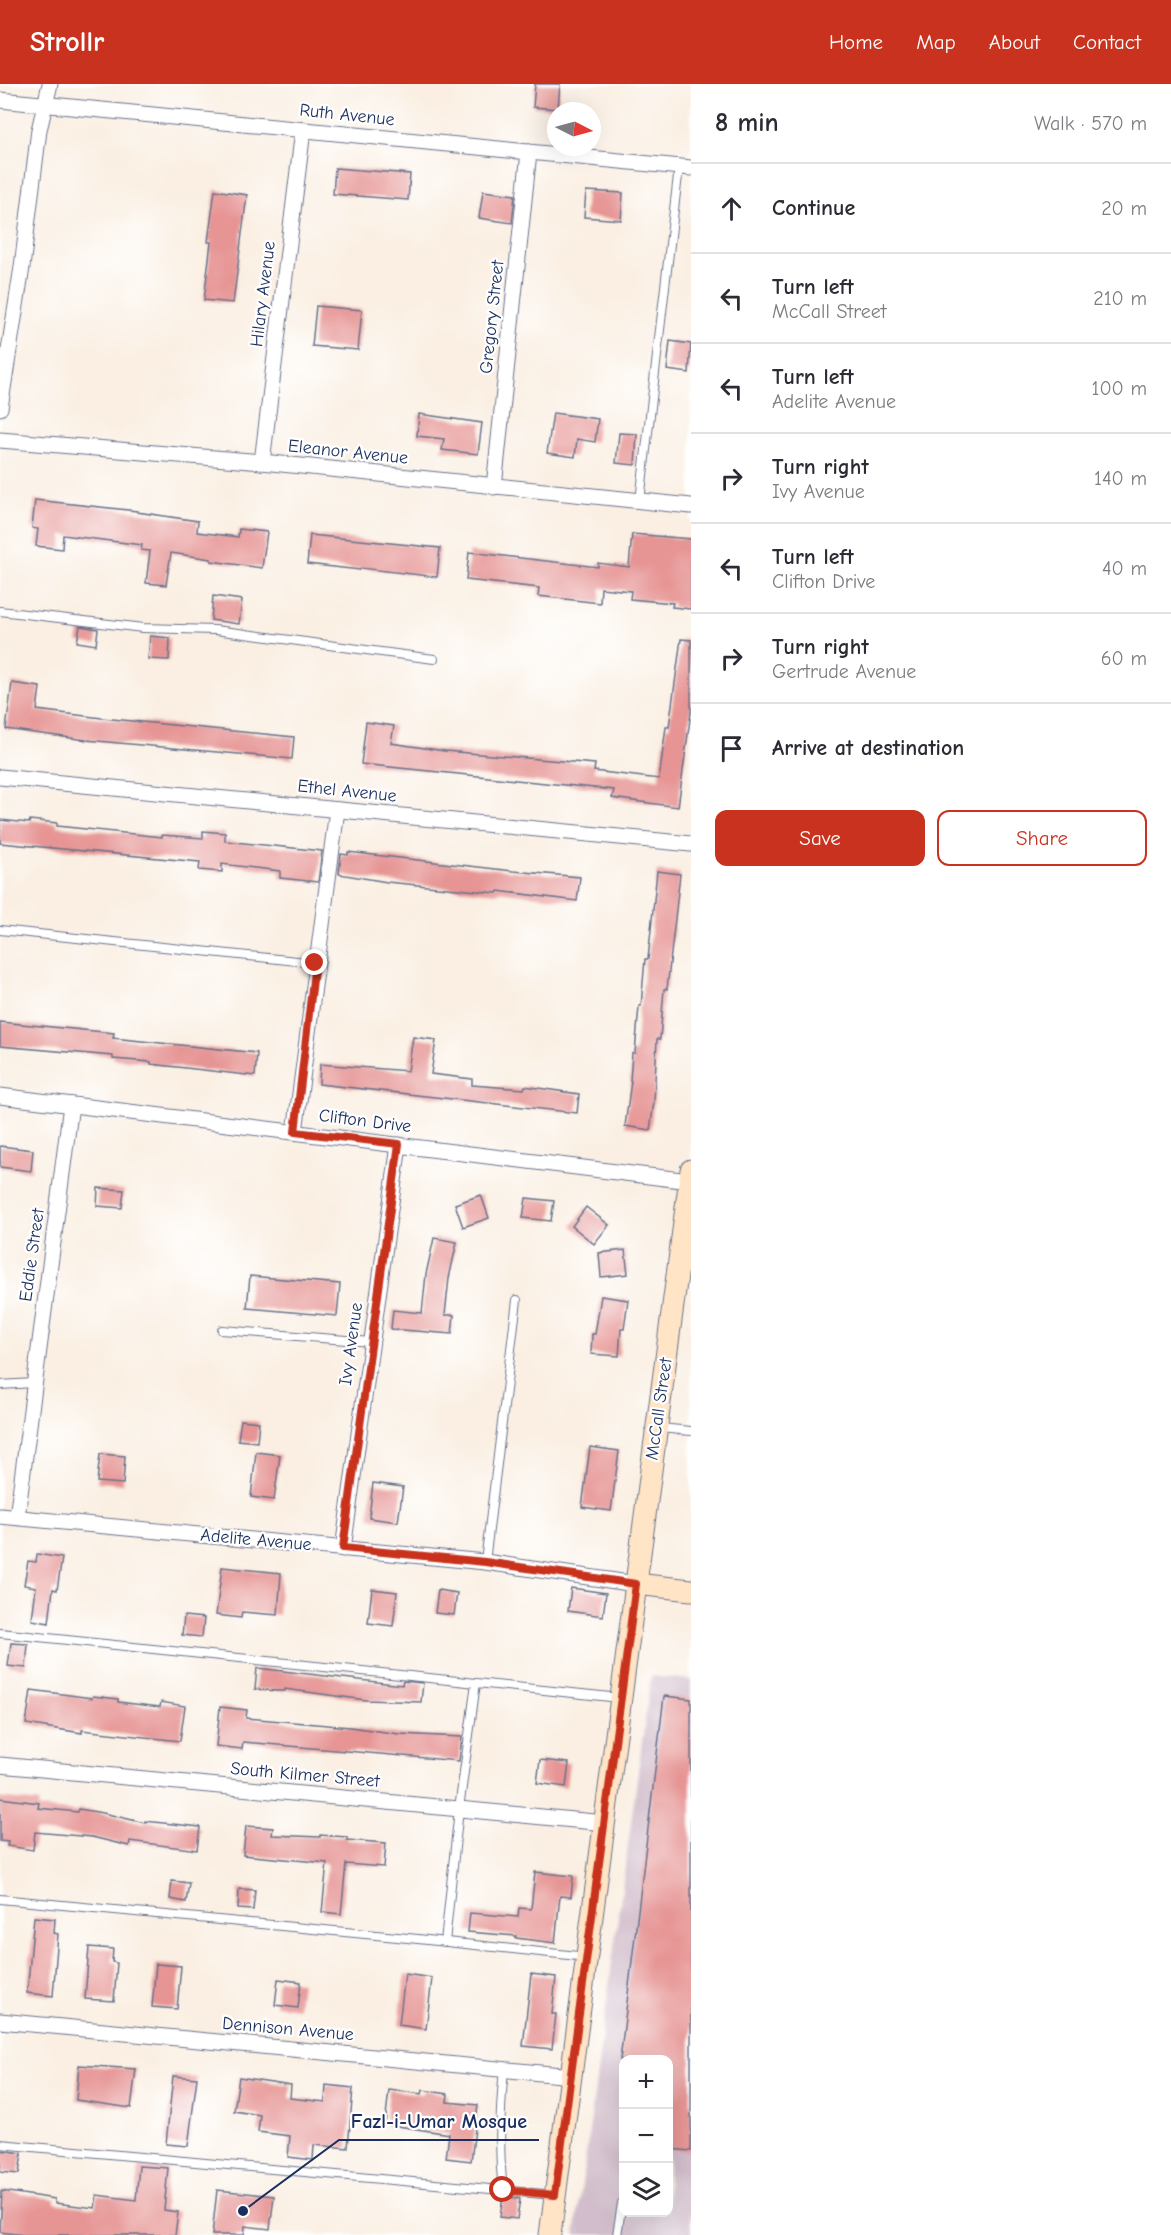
<!DOCTYPE html>
<meta charset="utf-8">
<style>
:root{--surface:#fff;--page:#f7f7f7;--text:#2b2b33;--muted:#7c7c81;--line:#e1e1e2;--accent:#c8321e}
body{margin:0;font-family:"Comic Neue",sans-serif;background:var(--page);color:var(--text)}
.controls{position:absolute;right:18px;bottom:18px;display:grid;overflow:hidden;border-radius:12px;box-shadow:0 6px 24px #0002}
.controls button{width:54px;height:54px;display:grid;place-items:center;padding:0;border:0;border-bottom:2px solid var(--line);background:var(--surface);color:var(--text);font:30px sans-serif}
.compass{position:absolute;left:547px;top:18px;width:54px;height:54px;border-radius:50%;background:var(--surface);box-shadow:0 6px 24px #0002;rotate:96deg}
.stop{position:absolute;width:18px;height:18px;margin:-14px;border:4px solid #c8321e;border-radius:50%;background:#fff}
.stop.end{background:#c8321e;border-color:#fff;box-shadow:0 2px 6px #0008}
.list{margin:0;padding:0;list-style:none}
h2{display:flex;justify-content:space-between;align-items:center;height:78px;margin:0;padding:0 24px;font-size:26px}
h2 small{font-size:20px;font-weight:400;color:var(--muted)}
.list li{display:grid;grid-template-columns:39px 1fr auto;gap:18px;align-items:center;box-sizing:border-box;height:90px;padding:0 24px;border-top:2px solid var(--line)}
.list b{display:block;font-size:22px;white-space:nowrap}
.list p{margin:0;font-size:20px;white-space:nowrap;color:var(--muted)}
.list em{font-size:20px;font-style:normal;color:var(--muted)}
.actions{display:flex;gap:12px;padding:18px 24px}
.actions a{flex:1;padding:14px 0;border:2px solid var(--accent);border-radius:12px;text-align:center;font-size:21px;color:var(--accent)}
.actions .main{background:var(--accent);color:#fff}
.icon{flex:none;width:33px;height:33px;fill:none;stroke:currentColor;stroke-width:2;stroke-linecap:round;stroke-linejoin:round}
.map{position:relative;flex:none;width:691px;height:2151px;overflow:hidden}
header{display:flex;align-items:center;gap:36px;box-sizing:border-box;height:84px;padding:0 30px;background:var(--accent);color:#fff}
header strong{font-size:28px}
nav{display:flex;gap:33px;margin-inline-start:auto;font-size:21px}
main{display:flex}
aside{flex:1;background:var(--surface)}
.map>svg:first-child{display:block}
.industrial{fill:#d1bdcb;fill-rule:evenodd}
.building{fill:#e69594}
.lines{fill:none;stroke-linecap:round;stroke-linejoin:round}
.lane-casing{stroke:#69728c;stroke-width:10}
.street-casing{stroke:#69728c;stroke-width:17}
.secondary-casing{stroke:#69728c;stroke-width:23}
.lane{stroke:#fff;stroke-width:8}
.street{stroke:#fff;stroke-width:15}
.secondary{stroke:#ffe4c6;stroke-width:21}
.route{stroke:#c8321e;stroke-width:8}
.labels{text-anchor:middle;dominant-baseline:central;stroke-width:4.5;stroke-linejoin:round;paint-order:stroke}
.street-label{font-size:18px;fill:#1b2f5e;stroke:#fff}
.leader{fill:none;stroke:#1b2f5e;stroke-width:2}
.callout-dot{fill:#1b2f5e;stroke:#fff;stroke-width:2}
.callout-label{font-size:20px;text-anchor:middle;font-weight:bold;fill:#1b2f5e;stroke:#fff;stroke-width:4.5;stroke-linejoin:round;paint-order:stroke}
</style>
<header>
<strong>Strollr</strong>
<nav><a>Home</a><a>Map</a><a>About</a><a>Contact</a></nav>
</header>
<main>
<div class="map">
<svg width="691" height="2151" viewBox="0 0 691 2151">
<rect width="100%" height="100%" fill="#fff"/>
<filter id="ink" filterUnits="userSpaceOnUse"><feTurbulence type="fractalNoise" baseFrequency=".0167" numOctaves="2"/><feDisplacementMap in="SourceGraphic" scale="12" xChannelSelector="R" yChannelSelector="G"/><feConvolveMatrix kernelMatrix="1 2 1 2 8 2 1 2 1" color-interpolation-filters="sRGB"/></filter>
<filter id="wash" filterUnits="userSpaceOnUse"><feTurbulence type="fractalNoise" baseFrequency=".008" numOctaves="4" result="noise"/><feDisplacementMap in="SourceGraphic" scale="24" xChannelSelector="R" yChannelSelector="G"/><feGaussianBlur stdDeviation="1.35" result="paint"/><feColorMatrix in="noise" values="0 0 0 0 0 0 0 0 0 0 0 0 0 0 0 0 0 1.4 0 .05"/><feComposite in="paint" operator="in"/></filter>
<g filter="url(#wash)">
<rect width="100%" height="100%" fill="#faefe2"/>
<path class="industrial" d="M651,1592L691,1596V2151H575ZM624,1976H668V2128H624Z"/>
<g id="blocks">
<g class="building">
<path d="M535,0H560L558,25L533,23Z"/>
<path d="M335,84L410,90L408,116L333,110Z"/>
<path d="M215,106L247,111L233,219L204,216L211,158H208Z"/>
<path d="M483,107L515,111L512,139L479,134Z"/>
<path d="M586,107L623,109L621,136L584,133Z"/>
<path d="M316,222L362,226L358,266L312,262Z"/>
<path d="M670,257L691,260L689,289L667,286Z"/>
<path d="M553,329L598,335L595,358L577,355L575,373L547,369Z"/>
<path d="M419,330L482,339L478,370L442,366L444,355L417,352Z"/>
<path d="M619,349L637,350L635,381L616,379Z"/>
<path d="M35,416L137,427V428L198,437L197,448L238,453L239,445L267,448L262,484L211,477V475L171,469L166,501L146,499L150,467L141,466L142,461L63,451L62,465L36,462L38,445L32,444Z"/>
<path d="M632,450L691,455V525L672,523L673,519L630,515L631,507L601,504L600,519L538,512L539,504L466,496L469,468L598,483V479L629,483Z"/>
<path d="M310,451L440,464L437,493L361,484L360,486L307,480Z"/>
<path d="M213,512L242,516L239,540L211,536Z"/>
<path d="M80,542L98,545L96,561L77,558Z"/>
<path d="M150,552L170,554L169,576L148,575Z"/>
<path d="M681,555L691,556V628L678,723L612,714L614,706L361,680L366,638L394,642L391,659L445,667L595,680L594,687L659,695L666,643H669Z"/>
<path d="M12,599L40,603L37,626L102,634L294,653L292,675L86,656L6,645Z"/>
<path d="M0,736L29,739L30,736L57,739V742L162,753V751L203,754V747L225,749V757L322,767L318,798L280,794V787L222,780V788L199,786L200,778L0,759Z"/>
<path d="M348,768L513,787L580,793L577,817L498,807L497,809L387,798L339,790L341,770L348,771Z"/>
<path d="M657,787L680,790L667,905H664L660,955H657L654,1018L650,1046L625,1042L631,997H630L632,969H635L639,922H641L645,875H648Z"/>
<path d="M0,938L114,949L113,954L257,969L255,992L151,980V978L113,975V972L0,962Z"/>
<path d="M413,953L436,956L431,990L472,995V1001L524,1005L525,1002L579,1010L577,1029L319,1000L320,980L408,987Z"/>
<path d="M0,1062L33,1066L31,1087L0,1083Z"/>
<path d="M98,1104L124,1106L122,1124L97,1122Z"/>
<path d="M481,1111L489,1134L463,1143L455,1120Z"/>
<path d="M526,1114L554,1117L551,1137L523,1134Z"/>
<path d="M586,1123L609,1141L594,1160L572,1142Z"/>
<path d="M434,1154L457,1158L449,1194L445,1231H454L452,1250L391,1245L393,1226L422,1229L426,1190Z"/>
<path d="M625,1166L628,1190L601,1193L599,1169Z"/>
<path d="M250,1192L340,1200L337,1232L247,1224Z"/>
<path d="M601,1212L628,1216L624,1245H621L619,1272L591,1270L592,1250H595Z"/>
<path d="M241,1336L259,1338L257,1358L238,1356Z"/>
<path d="M590,1363L619,1367L611,1427L582,1423Z"/>
<path d="M256,1368L280,1371L274,1416L251,1413Z"/>
<path d="M100,1370L125,1372L123,1400L97,1398Z"/>
<path d="M373,1399L403,1403L398,1438L369,1434Z"/>
<path d="M37,1470L62,1474L57,1506L53,1505L49,1539L32,1536L36,1503L24,1501L28,1477L36,1478Z"/>
<path d="M222,1483L281,1489L278,1531L242,1528L241,1534L216,1531Z"/>
<path d="M571,1504L606,1509L603,1532L568,1527Z"/>
<path d="M372,1505L397,1508L393,1542L368,1539Z"/>
<path d="M438,1506L457,1509L454,1531L435,1529Z"/>
<path d="M184,1532L204,1534L202,1553L182,1551Z"/>
<path d="M11,1559L28,1560L26,1584L8,1582Z"/>
<path d="M257,1584L402,1601L403,1597L423,1599L421,1618L366,1616L285,1605V1607H277L255,1605Z"/>
<path d="M31,1606L92,1614L93,1612L118,1615V1618L160,1623L161,1618L185,1622L180,1657L82,1646V1649L26,1640Z"/>
<path d="M664,1612L691,1615V2067L669,2065V1976H620Z"/>
<path d="M220,1623L247,1626L246,1634L350,1643L399,1650L462,1653L459,1677L243,1658L242,1665L216,1662Z"/>
<path d="M540,1676L569,1679L566,1703L537,1699Z"/>
<path d="M0,1714L39,1719L38,1724L78,1728L79,1725L103,1729L145,1739V1737L200,1743L197,1766L130,1757L129,1762L92,1753L35,1748L33,1766L7,1762L8,1758L0,1757Z"/>
<path d="M246,1742L273,1744L272,1751L320,1753V1751L347,1753V1756L386,1759L384,1783L346,1780L341,1830L322,1828L327,1779L243,1771Z"/>
<path d="M535,1788L573,1792L571,1813L560,1812L555,1859L516,1854V1852L468,1848L470,1829L518,1833L519,1824L531,1825Z"/>
<path d="M172,1797L189,1799L186,1818L170,1815Z"/>
<path d="M239,1805L255,1806L253,1826L238,1825Z"/>
<path d="M34,1833L55,1835L54,1849L58,1850L53,1912L27,1909Z"/>
<path d="M89,1863L113,1865L112,1878L117,1879L114,1917L85,1915Z"/>
<path d="M156,1880L181,1882L177,1925L152,1923Z"/>
<path d="M405,1890L432,1894L426,1945L399,1941Z"/>
<path d="M531,1890L556,1893L552,1930H556L552,1965L523,1962Z"/>
<path d="M278,1895L301,1898L298,1924L275,1921Z"/>
<path d="M79,1981L136,1985L131,2024L76,2016Z"/>
<path d="M173,1992L197,1994L188,2062L166,2060Z"/>
<path d="M239,1993L291,2001L290,2014L325,2018L326,2001L353,2004L348,2064L314,2061L313,2076L288,2073L290,2052L258,2048L260,2031L234,2027Z"/>
<path d="M389,2006L422,2010L423,2006L448,2010L447,2018L478,2021L471,2077L446,2074L449,2050L385,2040Z"/>
<path d="M0,2066L22,2069L19,2090L0,2088Z"/>
<path d="M139,2082L168,2084L164,2126L178,2128L175,2151H24L0,2148L2,2107L55,2115V2119L95,2124L97,2111L136,2116Z"/>
<path d="M217,2106L274,2112L270,2145L245,2142L244,2151H212Z"/>
<path d="M503,2112L520,2115L517,2135L500,2133Z"/>
</g>
</g>
</g>
<g filter="url(#ink)">
<use href="#blocks" fill-opacity="0" stroke="#69728c" stroke-width="1.5"/>
<g class="lines">
<defs>
<g id="lane">
<path d="M640,417L679,83"/>
<path d="M0,527L143,544L215,546L434,575"/>
<path d="M0,846L316,879"/>
<path d="M222,1246L371,1258"/>
<path d="M0,1301L34,1299"/>
<path d="M660,1344L691,1347"/>
<path d="M485,1478L517,1216"/>
<path d="M0,1549L620,1614"/>
<path d="M0,1815L418,1855L587,1873"/>
<path d="M445,1858L459,1725L476,1599"/>
<path d="M0,2060L554,2111"/>
<path d="M503,2106C498,2065 500,2026 504,1985"/>
<path d="M617,2151L622,2119"/>
</g>
<g id="street">
<path d="M0,16L691,84"/>
<path d="M0,324L22,183L39,46L50,0"/>
<path d="M0,356L262,378L691,422"/>
<path d="M262,378L303,46"/>
<path d="M494,403L529,68"/>
<path d="M0,693L691,760"/>
<path d="M0,1012L689,1097"/>
<path d="M295,1048L337,726"/>
<path d="M0,1432L485,1478L636,1500L637,1492"/>
<path d="M17,1433L71,1021"/>
<path d="M343,1465L399,1061"/>
<path d="M0,1681L605,1739"/>
<path d="M0,1937L572,1992"/>
</g>
<g id="secondary">
<path d="M637,1492L691,1086"/>
<path d="M550,2151L636,1500L691,1506"/>
</g>
</defs>
<use href="#lane" class="lane-casing"/>
<use href="#street" class="street-casing"/>
<use href="#secondary" class="secondary-casing"/>
<use href="#lane" class="lane"/>
<use href="#street" class="street"/>
<use href="#secondary" class="secondary"/>
</g>
</g>
<g class="lines" filter="url(#ink)">
<path class="route" d="M315,879L295,1048L399,1060L343,1464L485,1478L636,1500L555,2111L503,2106"/>
</g>
<g class="labels">
<g class="street-label">
<text transform="translate(347 31) rotate(6)">Ruth Avenue</text>
<text transform="translate(263 210) rotate(-83)">Hilary Avenue</text>
<text transform="translate(492 233) rotate(-84)">Gregory Street</text>
<text transform="translate(348 368) rotate(6)">Eleanor Avenue</text>
<text transform="translate(347 707) rotate(6)">Ethel Avenue</text>
<text transform="translate(365 1037) rotate(7)">Clifton Drive</text>
<text transform="translate(32 1171) rotate(-82)">Eddie Street</text>
<text transform="translate(351 1260) rotate(-82)">Ivy Avenue</text>
<text transform="translate(659 1325) rotate(-82)">McCall Street</text>
<text transform="translate(256 1456) rotate(5)">Adelite Avenue</text>
<text transform="translate(305 1691) rotate(5)">South Kilmer Street</text>
<text transform="translate(288 1945) rotate(5)">Dennison Avenue</text>
</g>
</g>
<path class="leader" d="M243 2127L339 2056H539"/>
<circle class="callout-dot" cx="243" cy="2127" r="6"/>
<g class="callout-label">
<text x="439" y="2044">Fazl-i-Umar Mosque</text>
</g>
</svg>
<div class="controls">
<button>+</button>
<button>−</button>
<button><svg class="icon" aria-label="layers" viewBox="0 0 24 24"><path d="M12 4l9 5-9 5-9-5zM3 14l9 5 9-5"/></svg></button>
</div>
<svg class="compass" viewBox="-18 -18 36 36"><path d="M0-13l5 13h-10z" fill="#e53935"/><path d="M0 13l5-13h-10z" fill="#7c7c81"/></svg>
<div class="stop" style="left:503px;top:2106px"></div>
<div class="stop end" style="left:315px;top:879px"></div>
</div>
<aside>
<h2>8 min<small>Walk · 570 m</small></h2>
<ul class="list">
<li><svg class="icon" aria-label="ahead" viewBox="0 0 24 24"><path d="M12 20V5M6 11l6-6 6 6"/></svg><div><b>Continue</b></div><em>20 m</em></li>
<li><svg class="icon" aria-label="left" viewBox="0 0 24 24"><path d="M17 20v-9H6M10 6l-5 5 5 5"/></svg><div><b>Turn left</b><p>McCall Street</p></div><em>210 m</em></li>
<li><svg class="icon" aria-label="left" viewBox="0 0 24 24"><path d="M17 20v-9H6M10 6l-5 5 5 5"/></svg><div><b>Turn left</b><p>Adelite Avenue</p></div><em>100 m</em></li>
<li><svg class="icon" aria-label="right" viewBox="0 0 24 24"><path d="M7 20v-9h11M14 6l5 5-5 5"/></svg><div><b>Turn right</b><p>Ivy Avenue</p></div><em>140 m</em></li>
<li><svg class="icon" aria-label="left" viewBox="0 0 24 24"><path d="M17 20v-9H6M10 6l-5 5 5 5"/></svg><div><b>Turn left</b><p>Clifton Drive</p></div><em>40 m</em></li>
<li><svg class="icon" aria-label="right" viewBox="0 0 24 24"><path d="M7 20v-9h11M14 6l5 5-5 5"/></svg><div><b>Turn right</b><p>Gertrude Avenue</p></div><em>60 m</em></li>
<li><svg class="icon" aria-label="arrive" viewBox="0 0 24 24"><path d="M6 21V4h12l-3 4 3 4H6"/></svg><div><b>Arrive at destination</b></div></li>
</ul>
<div class="actions"><a class="main">Save</a><a>Share</a></div>
</aside>
</main>
